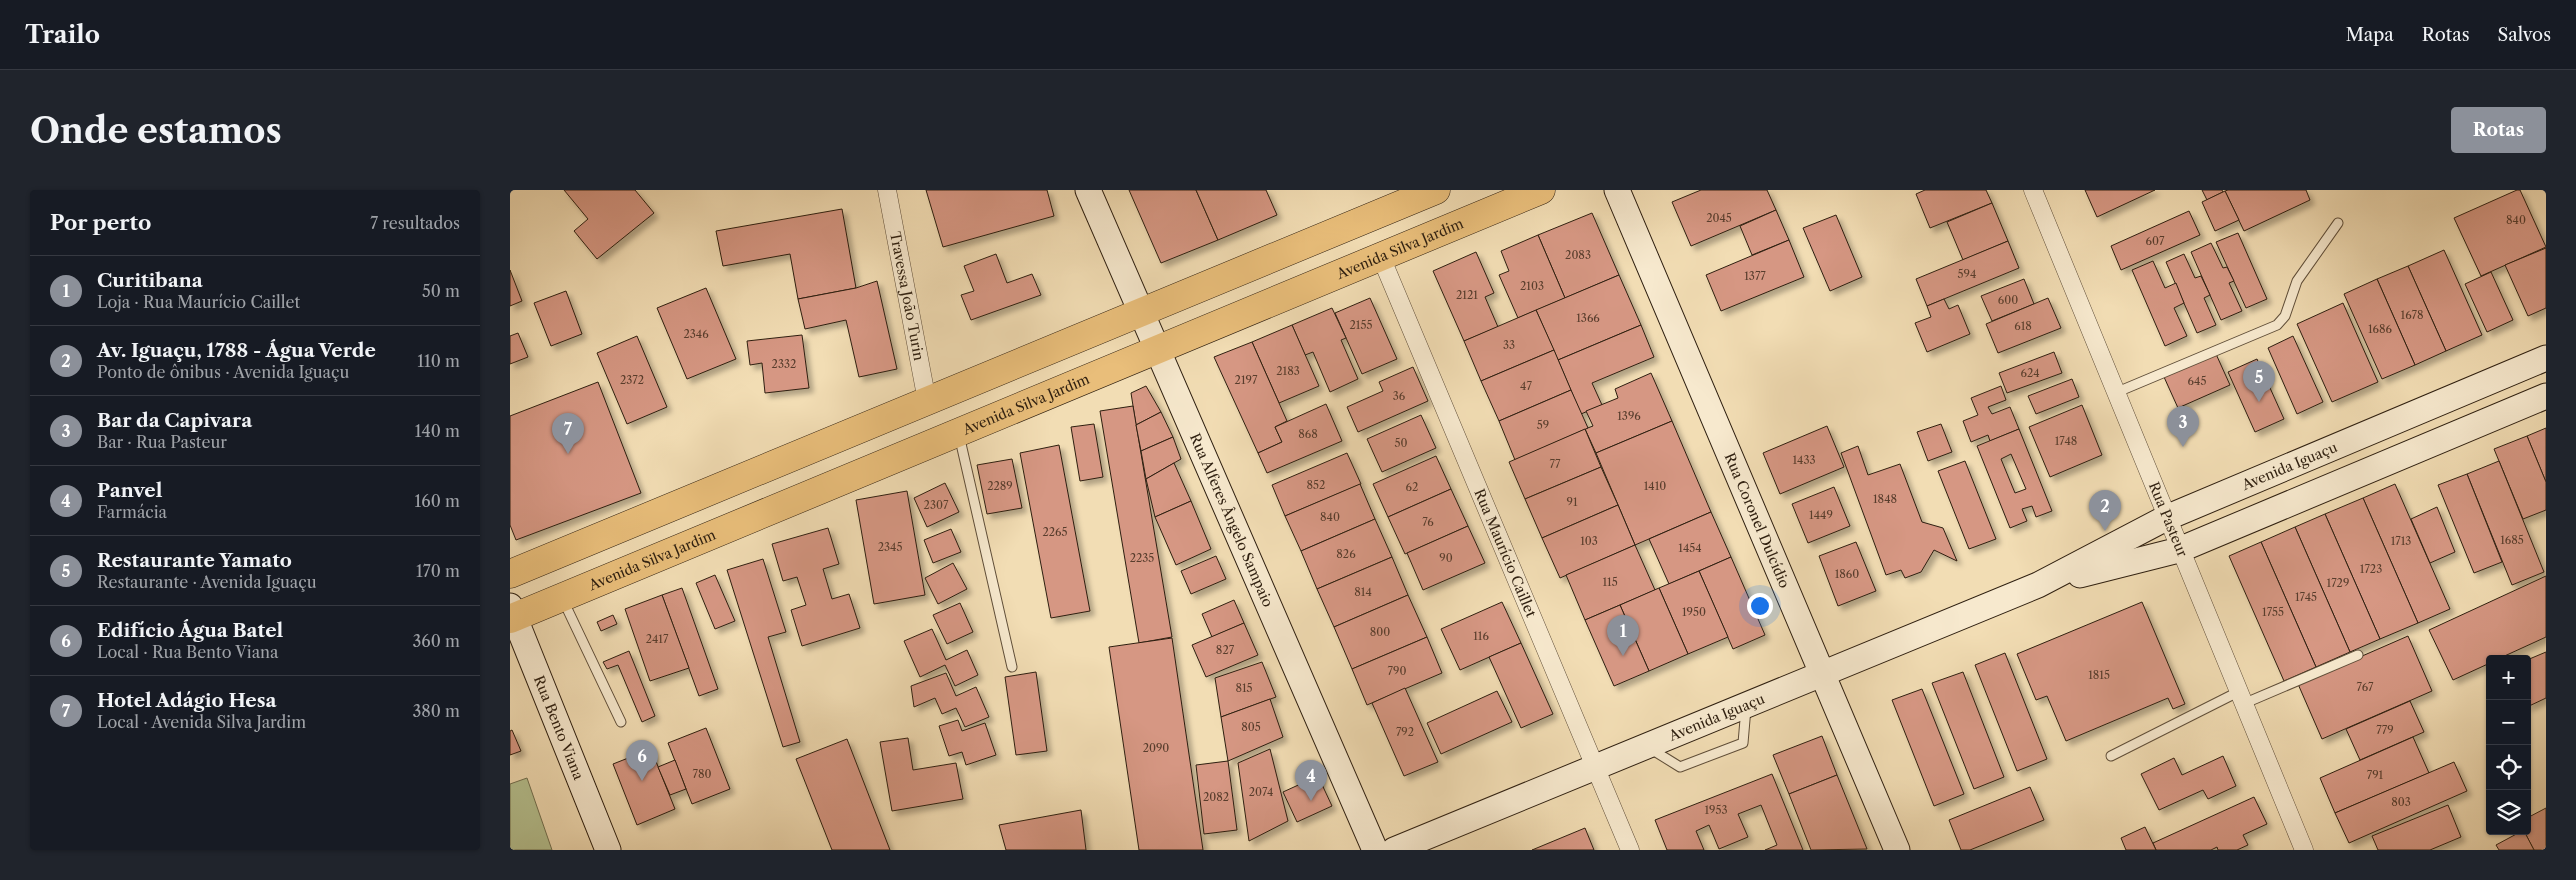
<!DOCTYPE html>
<html lang="pt">
<meta charset="utf-8">
<style>
:root{--surface:#171b24;--page:#20242c;--text:#f1f3f6;--muted:#9ea1a6;--line:#363941;--accent:#8c9099}
body{margin:0;font-family:"Libre Caslon Text",serif;background:var(--page);color:var(--text)}
.controls{position:absolute;right:15px;bottom:15px;display:grid;overflow:hidden;border-radius:5px;box-shadow:0 1px 4px #0004}
.controls button{width:45px;height:45px;display:grid;place-items:center;padding:0;border:0;border-bottom:1px solid var(--line);background:var(--surface);color:var(--text);font:25px sans-serif}
.you{position:absolute;left:1249px;top:415px;width:18px;height:18px;margin:-12px;border:4px solid #fff;border-radius:50%;background:#1a73e8;box-shadow:0 0 0 8px #1a73e833}
.badge{display:grid;place-items:center;width:32px;height:32px;border-radius:50%;background:var(--accent);color:#fff;font-size:16px;font-weight:700}
.pin{position:absolute;translate:-50% -41px;filter:drop-shadow(0 1px 2px #0008)}
.pin::after{content:'';position:absolute;top:26px;width:18px;height:15px;background:inherit;clip-path:polygon(0 0,100% 0,50% 100%)}
.list{margin:0;padding:0;list-style:none}
h2{display:flex;justify-content:space-between;align-items:center;height:65px;margin:0;padding:0 20px;font-size:21px}
h2 small{font-size:16px;font-weight:400;color:var(--muted)}
.list li{display:grid;grid-template-columns:32px 1fr auto;gap:15px;align-items:center;box-sizing:border-box;height:70px;padding:0 20px;border-top:1px solid var(--line)}
.list b{display:block;font-size:19px;white-space:nowrap}
.list p{margin:0;font-size:16px;white-space:nowrap;color:var(--muted)}
.list em{font-size:16px;font-style:normal;color:var(--muted)}
.icon{flex:none;width:28px;height:28px;fill:none;stroke:currentColor;stroke-width:2;stroke-linecap:round;stroke-linejoin:round}
.map{position:relative;flex:none;width:2036px;height:660px;overflow:hidden;border-radius:5px}
header{display:flex;align-items:center;gap:30px;box-sizing:border-box;height:70px;padding:0 25px;background:var(--surface);border-bottom:1px solid var(--line)}
header strong{font-size:24px}
nav{display:flex;gap:28px;margin-inline-start:auto;font-size:18px}
.intro{display:flex;align-items:center;justify-content:space-between;box-sizing:border-box;height:120px;padding:0 30px}
h1{margin:0;font-size:35px}
.button{padding:12px 22px;border-radius:5px;background:var(--accent);color:#fff;font-size:18px;font-weight:700}
main{display:flex;gap:30px;padding:0 30px}
aside{flex:1;background:var(--surface);border-radius:5px;box-shadow:0 1px 4px #0004}
.map>svg:first-child{display:block}
.green{fill:#b6c291;stroke:#727050}
.building{fill:#d69783;stroke:#2e1f10;fill-rule:evenodd;filter:url(#shadow)}
.lines{fill:none;stroke-linecap:round;stroke-linejoin:round}
.lane-casing{stroke:#5f4e39;stroke-width:11}
.street-casing{stroke:#5f4e39;stroke-width:19}
.secondary-casing{stroke:#2e1f10;stroke-width:27}
.primary-casing{stroke:#2e1f10;stroke-width:29}
.lane{stroke:#f7e9ce;stroke-width:9}
.street{stroke:#f7e9ce;stroke-width:18}
.secondary{stroke:#f7e9ce;stroke-width:25}
.primary{stroke:#e9be7a;stroke-width:28}
.labels{text-anchor:middle;dominant-baseline:central;stroke-width:4.5;stroke-linejoin:round;paint-order:stroke}
.number-label{font-size:11px;fill:#583d2d}
.street-label{font-size:14px;fill:#2e1f10;stroke:#f7e9ce}
</style>
<header>
<strong>Trailo</strong>
<nav><a>Mapa</a><a>Rotas</a><a>Salvos</a></nav>
</header>
<div class="intro"><h1>Onde estamos</h1><a class="button">Rotas</a></div>
<main>
<aside>
<h2>Por perto<small>7 resultados</small></h2>
<ul class="list">
<li><span class="badge">1</span><div><b>Curitibana</b><p>Loja · Rua Maurício Caillet</p></div><em>50 m</em></li>
<li><span class="badge">2</span><div><b>Av. Iguaçu, 1788 - Água Verde</b><p>Ponto de ônibus · Avenida Iguaçu</p></div><em>110 m</em></li>
<li><span class="badge">3</span><div><b>Bar da Capivara</b><p>Bar · Rua Pasteur</p></div><em>140 m</em></li>
<li><span class="badge">4</span><div><b>Panvel</b><p>Farmácia</p></div><em>160 m</em></li>
<li><span class="badge">5</span><div><b>Restaurante Yamato</b><p>Restaurante · Avenida Iguaçu</p></div><em>170 m</em></li>
<li><span class="badge">6</span><div><b>Edifício Água Batel</b><p>Local · Rua Bento Viana</p></div><em>360 m</em></li>
<li><span class="badge">7</span><div><b>Hotel Adágio Hesa</b><p>Local · Avenida Silva Jardim</p></div><em>380 m</em></li>
</ul>
</aside>
<div class="map">
<svg width="2036" height="660" viewBox="0 0 2036 660">
<defs>
<filter id="shadow"><feDropShadow dx="4.5" dy="4.5" stdDeviation="2.5" flood-color="#0004"/></filter>
</defs>
<rect width="100%" height="100%" fill="#f2ddb4"/>
<filter id="stains"><feTurbulence type="fractalNoise" baseFrequency=".004" numOctaves="4"/><feColorMatrix values="0 0 0 0 .2 0 0 0 0 .09 0 0 0 0 .02 0 0 0 .5 -.17"/></filter>
<radialGradient id="worn" r=".72"><stop offset=".6" stop-color="#630" stop-opacity="0"/><stop offset="1" stop-color="#630" stop-opacity=".3"/></radialGradient>
<path class="green" d="M17,588L42,660H0V594Z"/>
<g class="building">
<path d="M54,0H125L144,23L87,69L64,41L78,29Z"/>
<path d="M416,0H537L544,26L433,57Z"/>
<path d="M619,0H686L708,50L651,73Z"/>
<path d="M686,0H756L767,25L708,50Z"/>
<path d="M1191,0H1257L1266,20L1181,56L1162,12Z"/>
<path d="M1415,0H1476L1482,13L1420,38L1406,4Z"/>
<path d="M1575,0H1645L1587,27Z"/>
<path d="M1692,0H1712L1713,2L1697,10Z"/>
<path d="M1718,0H1796L1800,10L1734,41L1715,1Z"/>
<path d="M2007,0H2010L2036,57L1971,86L1944,28Z"/>
<path d="M1715,1L1729,30L1705,41L1692,12Z"/>
<path d="M1482,13L1498,51L1453,70L1437,32Z"/>
<path d="M332,19L346,98L288,109L280,64L213,76L206,41Z"/>
<path d="M1266,20L1279,50L1242,65L1230,36Z"/>
<path d="M1679,21L1690,45L1611,80L1601,56Z"/>
<path d="M1082,23L1109,85L1055,108L1028,45Z"/>
<path d="M1326,25L1352,87L1320,101L1293,38Z"/>
<path d="M1728,43L1757,109L1736,118L1706,52Z"/>
<path d="M1028,45L1055,108L1008,128L989,85L999,81L991,61Z"/>
<path d="M1279,50L1294,87L1211,121L1196,85Z"/>
<path d="M1498,51L1509,78L1417,116L1406,89Z"/>
<path d="M1701,53L1713,78L1717,77L1724,91L1719,93L1732,121L1711,130L1681,62Z"/>
<path d="M2036,58V118L2018,126L1995,75Z"/>
<path d="M1934,60L1972,145L1936,161L1898,76Z"/>
<path d="M966,62L984,103L975,107L988,137L954,151L923,81Z"/>
<path d="M486,64L497,93L522,84L531,105L461,130L451,105L464,101L454,76Z"/>
<path d="M1674,64L1685,88L1691,86L1700,105L1694,108L1706,135L1687,143L1656,72Z"/>
<path d="M1643,71L1655,98L1666,93L1674,113L1664,118L1677,146L1655,156L1622,80Z"/>
<path d="M1898,76L1936,161L1905,175L1867,89Z"/>
<path d="M0,80L12,111L0,116Z"/>
<path d="M1981,82L2003,130L1977,142L1955,94Z"/>
<path d="M1109,85L1131,135L1048,170L1026,120Z"/>
<path d="M1514,89L1524,114L1482,131L1471,106Z"/>
<path d="M1867,89L1905,175L1872,189L1834,104Z"/>
<path d="M367,91L387,179L349,187L336,130L295,139L288,109L346,98Z"/>
<path d="M196,98L226,169L177,189L147,118Z"/>
<path d="M56,101L72,144L41,156L24,113Z"/>
<path d="M860,108L887,169L852,184L825,123Z"/>
<path d="M1538,108L1551,138L1488,163L1476,134Z"/>
<path d="M1434,109L1439,119L1448,115L1460,144L1417,162L1405,133L1421,127L1417,116Z"/>
<path d="M1833,113L1868,192L1822,212L1787,134Z"/>
<path d="M822,118L836,148L831,150L848,189L820,202L803,162L795,165L782,135Z"/>
<path d="M1026,120L1044,160L971,191L954,151Z"/>
<path d="M782,135L809,196L769,213L742,152Z"/>
<path d="M1131,135L1144,167L1082,193L1092,215L1071,224L1048,170Z"/>
<path d="M8,143L18,167L0,174V146Z"/>
<path d="M292,145L299,198L255,203L252,173L240,175L237,151Z"/>
<path d="M127,146L157,217L117,234L87,163Z"/>
<path d="M1783,146L1813,212L1787,224L1758,158Z"/>
<path d="M742,152L777,231L765,237L772,252L748,263L704,167Z"/>
<path d="M1044,160L1061,200L989,231L971,191Z"/>
<path d="M1544,162L1552,183L1497,203L1489,183Z"/>
<path d="M1706,164L1720,195L1668,218L1654,187Z"/>
<path d="M1747,169L1774,229L1745,242L1718,182Z"/>
<path d="M903,177L918,211L848,242L837,217L873,201L869,192Z"/>
<path d="M1141,183L1162,231L1086,263L1075,239L1083,236L1076,221L1108,208L1105,199Z"/>
<path d="M1562,189L1569,207L1526,224L1518,206Z"/>
<path d="M88,192L131,303L6,350L0,335V226Z"/>
<path d="M636,196L651,222L626,235L621,203Z"/>
<path d="M1491,196L1496,210L1478,217L1482,224L1500,217L1509,239L1480,251L1478,245L1461,252L1453,231L1468,225L1461,208Z"/>
<path d="M1061,200L1078,238L1005,270L989,231Z"/>
<path d="M816,214L832,251L757,283L748,263L772,252L765,237Z"/>
<path d="M1572,215L1592,265L1540,287L1519,237Z"/>
<path d="M623,216L662,447L629,453L590,221Z"/>
<path d="M651,222L663,247L631,261L626,235Z"/>
<path d="M911,225L926,258L872,282L857,249Z"/>
<path d="M1162,231L1201,322L1125,355L1086,263Z"/>
<path d="M584,234L593,287L570,291L561,237Z"/>
<path d="M1431,234L1442,262L1418,271L1407,242Z"/>
<path d="M1317,236L1334,277L1270,304L1253,263Z"/>
<path d="M2036,238V292L2017,246Z"/>
<path d="M1075,239L1091,277L1015,309L999,272Z"/>
<path d="M1509,239L1542,321L1526,327L1522,316L1512,319L1517,331L1500,338L1467,256ZM1501,264L1516,299L1505,303L1491,269Z"/>
<path d="M2017,246L2036,292V320L2013,329L1984,259Z"/>
<path d="M663,247L671,269L636,289L631,261Z"/>
<path d="M549,255L580,421L541,428L510,263Z"/>
<path d="M1348,256L1358,285L1390,274L1412,332L1433,338L1447,371L1424,360L1411,382L1395,388L1391,380L1376,385L1331,263Z"/>
<path d="M837,263L851,294L775,326L762,295Z"/>
<path d="M926,266L941,299L878,327L863,294Z"/>
<path d="M502,269L512,318L477,324L467,275Z"/>
<path d="M1455,271L1486,349L1459,359L1428,281Z"/>
<path d="M1989,271L2034,382L2002,395L1957,284Z"/>
<path d="M664,273L681,311L645,327L636,289Z"/>
<path d="M1091,277L1108,315L1032,348L1015,309Z"/>
<path d="M1957,284L1992,372L1964,383L1928,295Z"/>
<path d="M435,293L449,322L417,337L404,308Z"/>
<path d="M850,294L865,329L791,361L775,326Z"/>
<path d="M1885,294L1940,419L1908,433L1853,308Z"/>
<path d="M1324,297L1340,336L1298,353L1282,314Z"/>
<path d="M941,299L958,336L895,364L878,327Z"/>
<path d="M397,301L415,405L364,414L346,310Z"/>
<path d="M1853,308L1908,433L1870,449L1815,324Z"/>
<path d="M681,311L701,359L666,375L645,327Z"/>
<path d="M1108,315L1125,355L1050,388L1032,348Z"/>
<path d="M1927,317L1945,362L1920,373L1901,329Z"/>
<path d="M1201,322L1221,367L1159,394L1139,349Z"/>
<path d="M1815,324L1870,449L1840,462L1785,337Z"/>
<path d="M865,329L882,367L807,399L791,361Z"/>
<path d="M958,336L975,373L913,400L897,363Z"/>
<path d="M1785,337L1840,462L1806,477L1751,352Z"/>
<path d="M318,338L329,374L313,379L322,409L339,404L350,438L292,456L281,420L296,415L287,387L273,391L262,354Z"/>
<path d="M441,339L451,362L423,373L414,350Z"/>
<path d="M1346,352L1366,401L1328,416L1309,366Z"/>
<path d="M1751,352L1806,477L1774,491L1719,366Z"/>
<path d="M1125,355L1145,400L1075,430L1056,385Z"/>
<path d="M706,366L716,389L681,404L671,381Z"/>
<path d="M882,367L898,405L824,437L807,399Z"/>
<path d="M1221,367L1255,445L1223,459L1189,381Z"/>
<path d="M253,369L276,442L258,447L290,552L273,557L217,380Z"/>
<path d="M443,373L457,399L428,414L415,388Z"/>
<path d="M1189,381L1218,447L1178,464L1149,398Z"/>
<path d="M205,385L225,431L205,439L186,393Z"/>
<path d="M2036,386V447L1988,469H1980V473L1943,490L1919,440Z"/>
<path d="M172,398L208,499L189,506L152,405Z"/>
<path d="M1149,398L1178,464L1139,481L1110,415Z"/>
<path d="M152,405L179,478L140,491L115,419Z"/>
<path d="M898,405L917,447L842,479L824,437Z"/>
<path d="M724,410L734,433L702,447L692,424Z"/>
<path d="M992,412L1011,453L950,480L931,439Z"/>
<path d="M1632,412L1675,514L1663,519L1658,508L1556,551L1537,506L1526,510L1507,464Z"/>
<path d="M450,413L463,442L437,454L423,425Z"/>
<path d="M1110,415L1139,481L1104,496L1075,430Z"/>
<path d="M103,425L107,434L91,441L87,432Z"/>
<path d="M734,433L748,465L696,487L682,455Z"/>
<path d="M422,439L436,470L457,460L468,485L445,496L435,475L410,487L394,451Z"/>
<path d="M1898,446L1922,501L1812,549L1788,494Z"/>
<path d="M917,447L932,483L857,515L842,479Z"/>
<path d="M662,448L693,660H629L599,457Z"/>
<path d="M1011,453L1043,524L1011,538L979,467Z"/>
<path d="M119,461L145,526L132,532L108,475L97,479L93,472Z"/>
<path d="M2036,462V508L2017,517V470Z"/>
<path d="M1495,463L1537,569L1507,581L1465,475Z"/>
<path d="M752,472L766,507L711,527L705,488Z"/>
<path d="M526,482L537,561L506,565L495,487Z"/>
<path d="M1453,482L1494,587L1464,599L1422,493Z"/>
<path d="M436,483L446,506L466,497L479,527L455,537L446,518L432,524L425,508L404,517L401,496Z"/>
<path d="M895,498L928,572L894,586L862,513Z"/>
<path d="M1412,499L1454,604L1424,616L1382,510Z"/>
<path d="M987,501L1002,532L931,564L917,533Z"/>
<path d="M760,509L773,547L718,571L711,527Z"/>
<path d="M1900,511L1914,542L1850,570L1836,539Z"/>
<path d="M448,530L452,541L475,533L486,565L456,575L452,562L439,566L429,536Z"/>
<path d="M196,538L220,599L182,614L158,553Z"/>
<path d="M2,540L11,561L0,565V541Z"/>
<path d="M1312,546L1327,585L1279,604L1263,565Z"/>
<path d="M1903,547L1919,583L1825,623L1810,588Z"/>
<path d="M398,548L403,580L446,573L453,609L382,621L370,552Z"/>
<path d="M337,549L380,660H322L286,569Z"/>
<path d="M141,559L165,619L127,635L103,574Z"/>
<path d="M760,559L778,631L739,651L728,573Z"/>
<path d="M1713,566L1726,596L1698,609L1693,600L1649,620L1631,584L1664,568L1672,585Z"/>
<path d="M165,570L176,599L160,605L148,577Z"/>
<path d="M718,571L727,640L694,644L686,575Z"/>
<path d="M1944,572L1957,601L1839,653L1825,623Z"/>
<path d="M1262,584L1293,660H1255L1267,655L1251,615L1228,624L1238,647L1209,659L1199,635L1186,641L1194,660H1157L1145,630Z"/>
<path d="M1327,585L1357,659L1301,660L1279,604Z"/>
<path d="M808,586L822,616L787,632L773,602Z"/>
<path d="M1520,597L1534,630L1460,660H1451L1439,630Z"/>
<path d="M1744,607L1757,634L1733,645L1738,655L1727,660H1708L1707,657L1701,660H1646L1643,653Z"/>
<path d="M1938,615L1951,647L1920,660H1868L1862,646Z"/>
<path d="M2036,618V660H2024L2014,641H2017V628Z"/>
<path d="M571,620L576,660H496L489,635Z"/>
<path d="M1635,637L1646,660H1616L1611,648Z"/>
<path d="M1075,638L1084,660H1022Z"/>
<path d="M2012,641H2014L2024,660H1989L1986,655Z"/>
</g>
<g class="lines">
<defs>
<g id="lane">
<path d="M1605,203L1767,135L1775,126L1787,91L1828,33"/>
<path d="M449,245L502,477"/>
<path d="M53,410L111,532"/>
<path d="M1733,514L1848,465"/>
<path d="M1141,559L1170,577L1233,553L1236,518"/>
<path d="M1601,566L1728,502"/>
</g>
<g id="street">
<path id="s1" d="M377,0L417,211"/>
<path id="s2" d="M1523,0L1794,660"/>
<path id="s3" d="M871,67L1120,660"/>
</g>
<g id="secondary">
<path id="s4" d="M578,0L865,660"/>
<path id="s5" d="M1107,0L1387,660"/>
<path d="M1570,385L1669,360L2036,206"/>
<path id="s6" d="M0,416L98,660"/>
<path id="s7" d="M884,660L1528,395L1656,328L2036,168"/>
</g>
<g id="primary">
<path d="M0,384L926,0"/>
<path id="s8" d="M0,429L1031,0"/>
</g>
</defs>
<use href="#lane" class="lane-casing"/>
<use href="#street" class="street-casing"/>
<use href="#secondary" class="secondary-casing"/>
<use href="#primary" class="primary-casing"/>
<use href="#lane" class="lane"/>
<use href="#street" class="street"/>
<use href="#secondary" class="secondary"/>
<use href="#primary" class="primary"/>
</g>
<g class="labels">
<g class="number-label">
<text x="1209" y="28">2045</text>
<text x="2006" y="30">840</text>
<text x="1645" y="51">607</text>
<text x="1068" y="65">2083</text>
<text x="1457" y="84">594</text>
<text x="1245" y="86">1377</text>
<text x="1022" y="96">2103</text>
<text x="957" y="105">2121</text>
<text x="1498" y="110">600</text>
<text x="1902" y="125">1678</text>
<text x="1078" y="128">1366</text>
<text x="851" y="135">2155</text>
<text x="1513" y="136">618</text>
<text x="1870" y="139">1686</text>
<text x="186" y="144">2346</text>
<text x="999" y="155">33</text>
<text x="274" y="174">2332</text>
<text x="778" y="181">2183</text>
<text x="1520" y="183">624</text>
<text x="122" y="190">2372</text>
<text x="736" y="190">2197</text>
<text x="1687" y="191">645</text>
<text x="1016" y="196">47</text>
<text x="889" y="206">36</text>
<text x="1119" y="226">1396</text>
<text x="1033" y="235">59</text>
<text x="798" y="244">868</text>
<text x="1556" y="251">1748</text>
<text x="891" y="253">50</text>
<text x="1294" y="270">1433</text>
<text x="1045" y="274">77</text>
<text x="806" y="295">852</text>
<text x="490" y="296">2289</text>
<text x="1145" y="296">1410</text>
<text x="902" y="297">62</text>
<text x="1375" y="309">1848</text>
<text x="1062" y="312">91</text>
<text x="426" y="315">2307</text>
<text x="1311" y="325">1449</text>
<text x="820" y="327">840</text>
<text x="918" y="332">76</text>
<text x="545" y="342">2265</text>
<text x="2002" y="350">1685</text>
<text x="1079" y="351">103</text>
<text x="1891" y="351">1713</text>
<text x="380" y="357">2345</text>
<text x="1180" y="358">1454</text>
<text x="836" y="364">826</text>
<text x="632" y="368">2235</text>
<text x="936" y="368">90</text>
<text x="1861" y="379">1723</text>
<text x="1337" y="384">1860</text>
<text x="1100" y="392">115</text>
<text x="1828" y="393">1729</text>
<text x="853" y="402">814</text>
<text x="1796" y="407">1745</text>
<text x="1184" y="422">1950</text>
<text x="1763" y="422">1755</text>
<text x="870" y="442">800</text>
<text x="971" y="446">116</text>
<text x="147" y="449">2417</text>
<text x="715" y="460">827</text>
<text x="887" y="481">790</text>
<text x="1589" y="485">1815</text>
<text x="1855" y="497">767</text>
<text x="734" y="498">815</text>
<text x="741" y="537">805</text>
<text x="1875" y="540">779</text>
<text x="895" y="542">792</text>
<text x="646" y="558">2090</text>
<text x="192" y="584">780</text>
<text x="1865" y="585">791</text>
<text x="751" y="602">2074</text>
<text x="706" y="607">2082</text>
<text x="1891" y="612">803</text>
<text x="1206" y="620">1953</text>
</g>
<g class="street-label">
<text stroke="none"><textPath href="#s8" startOffset="964">Avenida Silva Jardim</textPath></text>
<text stroke="none"><textPath href="#s1" startOffset="108">Travessa João Turin</textPath></text>
<text stroke="none"><textPath href="#s8" startOffset="559">Avenida Silva Jardim</textPath></text>
<text stroke="none"><textPath href="#s7" startOffset="975">Avenida Iguaçu</textPath></text>
<text stroke="none"><textPath href="#s4" startOffset="360">Rua Alferes Ângelo Sampaio</textPath></text>
<text stroke="none"><textPath href="#s5" startOffset="359">Rua Coronel Dulcídio</textPath></text>
<text stroke="none"><textPath href="#s2" startOffset="356">Rua Pasteur</textPath></text>
<text stroke="none"><textPath href="#s3" startOffset="321">Rua Maurício Caillet</textPath></text>
<text stroke="none"><textPath href="#s8" startOffset="154">Avenida Silva Jardim</textPath></text>
<text stroke="none"><textPath href="#s7" startOffset="349">Avenida Iguaçu</textPath></text>
<text stroke="none"><textPath href="#s6" startOffset="131">Rua Bento Viana</textPath></text>
</g>
</g>
<rect width="100%" height="100%" filter="url(#stains)"/>
<rect width="100%" height="100%" fill="url(#worn)"/>
</svg>
<div class="controls">
<button>+</button>
<button>−</button>
<button><svg class="icon" aria-label="locate" viewBox="0 0 24 24"><circle cx="12" cy="12" r="6"/><path d="M12 2v4M12 18v4M2 12h4M18 12h4"/></svg></button>
<button><svg class="icon" aria-label="layers" viewBox="0 0 24 24"><path d="M12 4l9 5-9 5-9-5zM3 14l9 5 9-5"/></svg></button>
</div>
<div class="you"></div>
<div class="pin badge" style="left:1113px;top:466px">1</div>
<div class="pin badge" style="left:1595px;top:341px">2</div>
<div class="pin badge" style="left:1673px;top:257px">3</div>
<div class="pin badge" style="left:801px;top:611px">4</div>
<div class="pin badge" style="left:1749px;top:212px">5</div>
<div class="pin badge" style="left:132px;top:591px">6</div>
<div class="pin badge" style="left:58px;top:264px">7</div>
</div>
</main>
